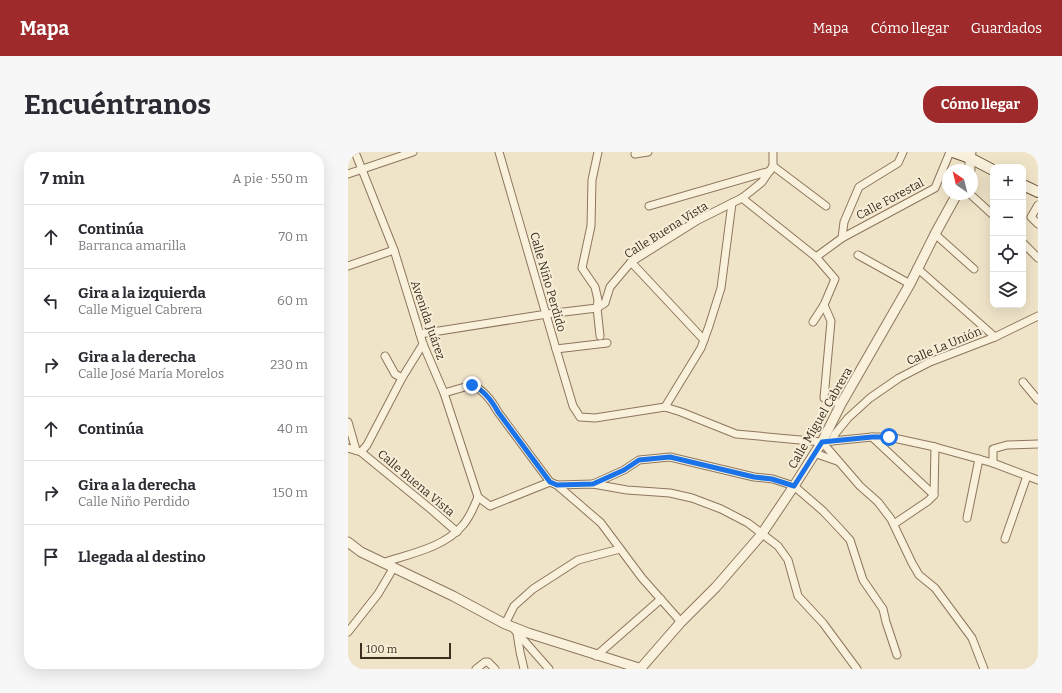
<!DOCTYPE html>
<html lang="es">
<meta charset="utf-8">
<style>
:root{--surface:#fff;--page:#f7f7f7;--text:#2b2b33;--muted:#7c7c81;--line:#e1e1e2;--accent:#9e2a2b}
body{margin:0;font-family:Bitter,serif;background:var(--page);color:var(--text)}
.controls{position:absolute;right:12px;top:12px;display:grid;overflow:hidden;border-radius:8px;box-shadow:0 4px 16px #0002}
.controls button{width:36px;height:36px;display:grid;place-items:center;padding:0;border:0;border-bottom:1px solid var(--line);background:var(--surface);color:var(--text);font:20px sans-serif}
.compass{position:absolute;left:594px;top:12px;width:36px;height:36px;border-radius:50%;background:var(--surface);box-shadow:0 4px 16px #0002;rotate:325deg}
.scale{position:absolute;left:12px;bottom:10px;width:91px;box-sizing:border-box;padding-left:4px;border:2px solid #3d2e20;border-top:0;font-size:11px;line-height:14px;white-space:nowrap;color:#3d2e20;-webkit-text-stroke:3px #f7eed8;paint-order:stroke}
.stop{position:absolute;width:12px;height:12px;margin:-9px;border:3px solid #1a73e8;border-radius:50%;background:#fff}
.stop.end{background:#1a73e8;border-color:#fff;box-shadow:0 1px 4px #0008}
.list{margin:0;padding:0;list-style:none}
h2{display:flex;justify-content:space-between;align-items:center;height:52px;margin:0;padding:0 16px;font-size:17px}
h2 small{font-size:13px;font-weight:400;color:var(--muted)}
.list li{display:grid;grid-template-columns:26px 1fr auto;gap:12px;align-items:center;box-sizing:border-box;height:64px;padding:0 16px;border-top:1px solid var(--line)}
.list b{display:block;font-size:15px;white-space:nowrap}
.list p{margin:0;font-size:13px;white-space:nowrap;color:var(--muted)}
.list em{font-size:13px;font-style:normal;color:var(--muted)}
.icon{flex:none;width:22px;height:22px;fill:none;stroke:currentColor;stroke-width:2;stroke-linecap:round;stroke-linejoin:round}
.map{position:relative;flex:none;width:690px;height:517px;overflow:hidden;border-radius:16px}
header{display:flex;align-items:center;gap:24px;box-sizing:border-box;height:56px;padding:0 20px;background:var(--accent);color:#fff}
header strong{font-size:19px}
nav{display:flex;gap:22px;margin-inline-start:auto;font-size:14px}
.intro{display:flex;align-items:center;justify-content:space-between;box-sizing:border-box;height:96px;padding:0 24px}
h1{margin:0;font-size:28px}
.button{padding:10px 18px;border-radius:16px;background:var(--accent);color:#fff;font-size:14px;font-weight:700}
main{display:flex;gap:24px;padding:0 24px}
aside{flex:1;background:var(--surface);border-radius:16px;box-shadow:0 4px 16px #0002}
.map>svg:first-child{display:block}
.lines{fill:none;stroke-linecap:round;stroke-linejoin:round}
.minor-casing{stroke:#8d765c;stroke-width:9}
.tertiary-casing{stroke:#8d765c;stroke-width:11}
.secondary-casing{stroke:#6f573f;stroke-width:12}
.minor{stroke:#faf1dc;stroke-width:7}
.tertiary{stroke:#faf1dc;stroke-width:9}
.secondary{stroke:#faf1dc;stroke-width:10}
.route{stroke:#1a73e8;stroke-width:5}
.labels{text-anchor:middle;dominant-baseline:central;stroke-width:4;stroke-linejoin:round;paint-order:stroke}
.street-label{font-size:12px;fill:#3d2e20;stroke:#f7eed8}
</style>
<header>
<strong>Mapa</strong>
<nav><a>Mapa</a><a>Cómo llegar</a><a>Guardados</a></nav>
</header>
<div class="intro"><h1>Encuéntranos</h1><a class="button">Cómo llegar</a></div>
<main>
<aside>
<h2>7 min<small>A pie · 550 m</small></h2>
<ul class="list">
<li><svg class="icon" aria-label="ahead" viewBox="0 0 24 24"><path d="M12 20V5M6 11l6-6 6 6"/></svg><div><b>Continúa</b><p>Barranca amarilla</p></div><em>70 m</em></li>
<li><svg class="icon" aria-label="left" viewBox="0 0 24 24"><path d="M17 20v-9H6M10 6l-5 5 5 5"/></svg><div><b>Gira a la izquierda</b><p>Calle Miguel Cabrera</p></div><em>60 m</em></li>
<li><svg class="icon" aria-label="right" viewBox="0 0 24 24"><path d="M7 20v-9h11M14 6l5 5-5 5"/></svg><div><b>Gira a la derecha</b><p>Calle José María Morelos</p></div><em>230 m</em></li>
<li><svg class="icon" aria-label="ahead" viewBox="0 0 24 24"><path d="M12 20V5M6 11l6-6 6 6"/></svg><div><b>Continúa</b></div><em>40 m</em></li>
<li><svg class="icon" aria-label="right" viewBox="0 0 24 24"><path d="M7 20v-9h11M14 6l5 5-5 5"/></svg><div><b>Gira a la derecha</b><p>Calle Niño Perdido</p></div><em>150 m</em></li>
<li><svg class="icon" aria-label="arrive" viewBox="0 0 24 24"><path d="M6 21V4h12l-3 4 3 4H6"/></svg><div><b>Llegada al destino</b></div></li>
</ul>
</aside>
<div class="map">
<svg width="690" height="517" viewBox="0 0 690 517">
<rect width="100%" height="100%" fill="#f0e4c8"/>
<g class="lines">
<defs>
<g id="minor">
<path d="M7,0L46,98L75,192L96,241L130,345"/>
<path d="M151,0L208,197L225,254L232,265L247,266L317,255L333,260L388,282L474,290L524,285H541L587,295L645,311L690,328"/>
<path d="M250,0L244,28L243,74L234,116L247,135L250,148L249,156L252,184"/>
<path d="M287,2L300,0"/>
<path d="M425,14L478,54"/>
<path d="M0,22L65,0"/>
<path d="M622,42L645,63"/>
<path d="M394,46L468,105L487,127L476,153L465,170"/>
<path d="M690,53L683,65L690,72"/>
<path d="M301,54L422,19"/>
<path d="M587,82L626,117"/>
<path d="M494,86L587,36L602,0"/>
<path d="M675,91L690,106"/>
<path d="M510,103L562,132"/>
<path d="M468,105L494,86L496,70L511,35L550,11L555,0"/>
<path d="M283,110L356,188"/>
<path d="M0,114L46,98"/>
<path d="M569,116L647,185"/>
<path d="M476,153L483,169L476,246L493,252"/>
<path d="M72,182L199,162L249,156L257,151L262,135L283,110L350,68L394,46L403,39L414,30L425,14V0"/>
<path d="M208,197L259,191"/>
<path d="M37,204L47,222L54,226"/>
<path d="M675,230L690,248"/>
<path d="M96,241L124,233C136,238 144,249 150,260L202,330L209,333L245,332L279,338L322,341L344,346L373,357L400,371L430,394L440,408L450,444L475,471L509,517"/>
<path d="M317,255L353,196L361,174L373,136L384,51"/>
<path d="M0,270L8,298"/>
<path d="M524,285L586,343"/>
<path d="M484,289L487,282L500,266L522,246L551,226L582,210L647,185L690,164"/>
<path d="M474,290L512,334L530,350L543,367L564,411L571,423L587,436L624,486L636,517"/>
<path d="M0,296L13,300L85,359L109,380"/>
<path d="M13,300L19,293L54,226L75,192"/>
<path d="M466,301L489,309"/>
<path d="M645,311V297L659,293L690,292"/>
<path d="M245,332L276,318L291,308L322,305L406,325L425,327L446,334L475,359L492,377L502,388L515,428L535,457L538,470L549,503"/>
<path d="M209,333L253,371L294,426L333,470"/>
<path d="M619,366L631,307"/>
<path d="M546,372L580,349L586,343L587,295"/>
<path d="M657,387L679,324"/>
<path d="M34,411C61,402 96,396 115,373C122,365 126,355 130,345L142,354L202,330"/>
<path d="M157,472L166,454L185,437L230,408L272,397"/>
<path d="M165,476L201,517"/>
<path d="M0,480L30,442L46,415"/>
<path d="M169,481L172,500L176,517"/>
<path d="M248,504L313,447"/>
<path d="M128,517L137,510H140L147,517"/>
</g>
<g id="tertiary">
<path d="M622,18V6L623,0"/>
<path d="M0,390L13,400L105,444L157,472L180,481L294,517"/>
<path d="M293,516L333,470L368,435L413,383L446,334L474,290L493,252L562,132L587,82L609,42"/>
</g>
<g id="secondary">
<path d="M605,0L622,6L645,18"/>
<path d="M675,33L690,40"/>
</g>
</defs>
<use href="#minor" class="minor-casing"/>
<use href="#tertiary" class="tertiary-casing"/>
<use href="#secondary" class="secondary-casing"/>
<use href="#minor" class="minor"/>
<use href="#tertiary" class="tertiary"/>
<use href="#secondary" class="secondary"/>
</g>
<g class="lines">
<path class="route" d="M124,233C136,238 144,249 150,260L202,330L209,333L245,332L276,318L291,308L322,305L406,325L424,327L446,334L474,290L524,285H541"/>
</g>
<g class="labels">
<g class="street-label">
<text transform="translate(542 47) rotate(-28)">Calle Forestal</text>
<text transform="translate(318 78) rotate(-32)">Calle Buena Vista</text>
<text transform="translate(200 130) rotate(74)">Calle Niño Perdido</text>
<text transform="translate(80 168) rotate(71)">Avenida Juárez</text>
<text transform="translate(596 194) rotate(-23)">Calle La Unión</text>
<text transform="translate(472 266) rotate(-60)">Calle Miguel Cabrera</text>
<text transform="translate(68 331) rotate(40)">Calle Buena Vista</text>
</g>
</g>
</svg>
<div class="controls">
<button>+</button>
<button>−</button>
<button><svg class="icon" aria-label="locate" viewBox="0 0 24 24"><circle cx="12" cy="12" r="6"/><path d="M12 2v4M12 18v4M2 12h4M18 12h4"/></svg></button>
<button><svg class="icon" aria-label="layers" viewBox="0 0 24 24"><path d="M12 4l9 5-9 5-9-5zM3 14l9 5 9-5"/></svg></button>
</div>
<svg class="compass" viewBox="-18 -18 36 36"><path d="M0-13l5 13h-10z" fill="#e53935"/><path d="M0 13l5-13h-10z" fill="#7c7c81"/></svg>
<div class="scale">100 m</div>
<div class="stop" style="left:541px;top:285px"></div>
<div class="stop end" style="left:124px;top:233px"></div>
</div>
</main>
